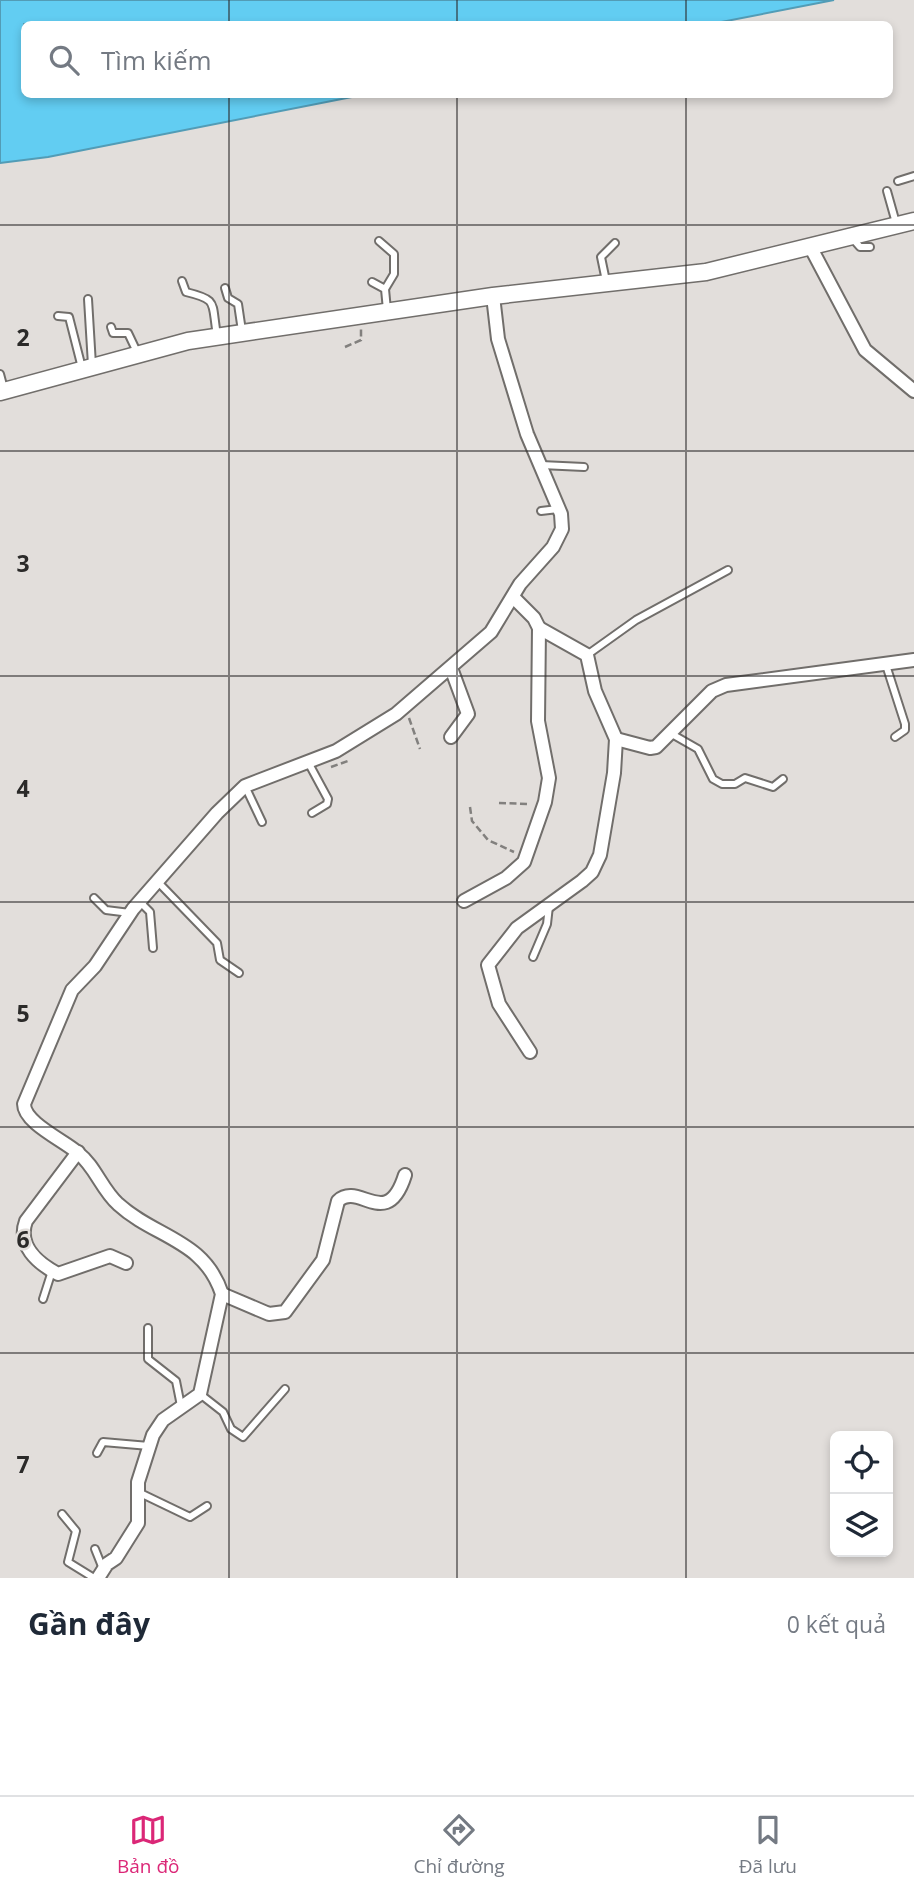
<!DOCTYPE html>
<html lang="vi">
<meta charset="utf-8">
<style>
:root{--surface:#fff;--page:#f2f2f3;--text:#1f2937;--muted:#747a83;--line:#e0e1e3;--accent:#db2777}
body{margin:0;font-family:"Open Sans",sans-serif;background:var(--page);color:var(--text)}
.controls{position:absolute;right:21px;bottom:21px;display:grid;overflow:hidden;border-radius:10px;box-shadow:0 4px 10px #0003}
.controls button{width:63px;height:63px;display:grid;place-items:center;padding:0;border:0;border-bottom:2px solid var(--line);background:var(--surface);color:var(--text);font:35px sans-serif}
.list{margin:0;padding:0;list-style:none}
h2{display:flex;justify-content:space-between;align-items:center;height:91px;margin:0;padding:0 28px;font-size:30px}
h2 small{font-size:23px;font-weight:400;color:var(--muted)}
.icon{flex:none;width:38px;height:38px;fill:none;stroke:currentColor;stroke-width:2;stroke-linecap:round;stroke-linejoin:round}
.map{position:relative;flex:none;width:914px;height:1578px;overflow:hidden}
.search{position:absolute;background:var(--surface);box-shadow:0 4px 10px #0003;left:21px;right:21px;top:21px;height:77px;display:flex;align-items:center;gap:18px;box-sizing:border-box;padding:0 24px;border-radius:10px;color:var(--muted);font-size:26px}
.sheet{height:217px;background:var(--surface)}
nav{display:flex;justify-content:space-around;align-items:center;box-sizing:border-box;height:98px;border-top:2px solid var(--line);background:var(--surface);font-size:19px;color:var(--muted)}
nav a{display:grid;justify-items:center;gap:4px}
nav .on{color:var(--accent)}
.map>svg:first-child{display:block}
.water{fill:#62cdf2;stroke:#529cb6;stroke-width:2}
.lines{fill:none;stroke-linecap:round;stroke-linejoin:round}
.lane-casing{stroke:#716e6b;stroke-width:10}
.street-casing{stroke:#716e6b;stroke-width:16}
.secondary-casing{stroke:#716e6b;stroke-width:19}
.path{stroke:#82807e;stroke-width:2.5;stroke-dasharray:7 3.5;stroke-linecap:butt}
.lane{stroke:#fff;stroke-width:6}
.street{stroke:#fff;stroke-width:12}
.secondary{stroke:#fff;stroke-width:16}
.grid{fill:none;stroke:#2b2a29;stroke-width:2;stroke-opacity:0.55}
.grid-label{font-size:23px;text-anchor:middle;font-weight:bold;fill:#2b2a29;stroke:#e2dedb;stroke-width:5;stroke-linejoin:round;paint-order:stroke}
</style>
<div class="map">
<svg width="914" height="1578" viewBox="0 0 914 1578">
<rect width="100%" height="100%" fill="#e2dedb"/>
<path class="water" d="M0,0H834L711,24H24V94L362,95L48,157L0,163Z"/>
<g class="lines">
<defs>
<g id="lane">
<path d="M898,181L914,176"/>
<path d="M887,191L896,223"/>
<path d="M853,239L860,247H870"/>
<path d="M379,241L394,254V274L385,289"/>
<path d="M182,281L186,292C219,300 211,302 217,335"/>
<path d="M606,281L601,257L615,243"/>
<path d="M372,282L385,289L387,310"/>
<path d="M225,288L228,298L238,304L242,331"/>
<path d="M88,299L92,365"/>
<path d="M58,316L69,317L82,368"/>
<path d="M111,327L113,333H128L137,352"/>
<path d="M0,374L4,389"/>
<path d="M541,465L584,467"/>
<path d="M541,511L558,509"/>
<path d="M587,655L636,620L728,570"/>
<path d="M886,665L905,724V730L895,737"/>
<path d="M670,733L698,749L713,779L722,784H735L745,778L773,787L783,779"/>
<path d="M308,762L328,799L327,804L312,813"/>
<path d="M245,786L262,822"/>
<path d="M157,881L217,943L220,960L239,973"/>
<path d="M94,898L106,910L130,913"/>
<path d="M140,902L150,912L153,948"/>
<path d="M533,957L547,924L549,906"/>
<path d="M43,1299L52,1271"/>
<path d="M148,1328V1359L176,1381L181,1406"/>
<path d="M200,1394L223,1412L231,1429L243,1437L285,1389"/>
<path d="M97,1453L103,1442L149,1446"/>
<path d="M138,1492L190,1517L207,1506"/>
<path d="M62,1514L76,1531L68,1562L94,1578"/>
<path d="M95,1549L103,1569"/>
</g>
<g id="street">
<path d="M811,248L865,350L914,391"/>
<path d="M451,737L468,714L451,668"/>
<path d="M616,739L650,748L656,747L712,691L726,685L914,660"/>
<path d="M464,901L506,878L524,862L545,802L549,778L538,721L539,628L534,618L513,597"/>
<path d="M530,1052L499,1004L488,965L517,928L582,881L592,872L600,855L614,773L616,739L595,691L587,655L539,628"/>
<path d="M78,1152L26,1221C17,1245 37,1263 58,1274L110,1256L126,1263"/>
<path d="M222,1294L269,1314L285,1312L323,1260L338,1201C359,1181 387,1232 405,1175"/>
<path d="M98,1578L107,1564L116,1558L138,1523V1482L153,1435L163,1420L200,1394L222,1294C204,1239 155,1238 118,1204C102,1190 95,1166 78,1153C65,1141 24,1123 24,1104L72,990L95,966L133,909L217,813L245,786L336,751L396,714L491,632L520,584L553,547L562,529L561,514L527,434L498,339L493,296"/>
</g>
<path id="secondary" d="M0,392L188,341L493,296L706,272L914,221"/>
</defs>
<use href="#lane" class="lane-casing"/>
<use href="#street" class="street-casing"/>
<use href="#secondary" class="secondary-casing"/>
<g class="path">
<path d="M345,347L361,340V329"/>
<path d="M409,718L420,749"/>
<path d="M331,767L348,761"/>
<path d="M499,803L530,804"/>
<path d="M470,807L472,821L488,840L514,852"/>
</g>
<use href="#lane" class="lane"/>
<use href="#street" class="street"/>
<use href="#secondary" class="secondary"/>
</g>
<path class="grid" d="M229,0V24M457,0V24M686,0V24M229,94V1578M457,94V1578M686,94V1578M0,225H914M0,451H914M0,676H914M0,902H914M0,1127H914M0,1353H914"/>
<g class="grid-label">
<text x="23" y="346">2</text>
<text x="23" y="572">3</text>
<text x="23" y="797">4</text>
<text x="23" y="1022">5</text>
<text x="23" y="1248">6</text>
<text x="23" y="1473">7</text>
</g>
</svg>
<div class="controls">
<button><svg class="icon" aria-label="locate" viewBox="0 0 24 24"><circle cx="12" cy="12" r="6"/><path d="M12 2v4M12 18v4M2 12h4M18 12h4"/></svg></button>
<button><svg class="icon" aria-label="layers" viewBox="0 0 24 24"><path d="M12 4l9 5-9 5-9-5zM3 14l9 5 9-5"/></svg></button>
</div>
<div class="search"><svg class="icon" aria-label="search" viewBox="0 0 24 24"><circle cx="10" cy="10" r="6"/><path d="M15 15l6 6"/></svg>Tìm kiếm</div>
</div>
<section class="sheet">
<h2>Gần đây<small>0 kết quả</small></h2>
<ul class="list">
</ul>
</section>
<nav>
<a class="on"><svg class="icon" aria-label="map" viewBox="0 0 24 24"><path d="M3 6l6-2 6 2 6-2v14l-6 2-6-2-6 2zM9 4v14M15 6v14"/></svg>Bản đồ</a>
<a><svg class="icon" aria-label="directions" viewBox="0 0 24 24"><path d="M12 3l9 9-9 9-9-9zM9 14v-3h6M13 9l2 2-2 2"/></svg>Chỉ đường</a>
<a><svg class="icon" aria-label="saved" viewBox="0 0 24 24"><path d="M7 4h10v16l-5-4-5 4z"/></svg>Đã lưu</a>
</nav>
